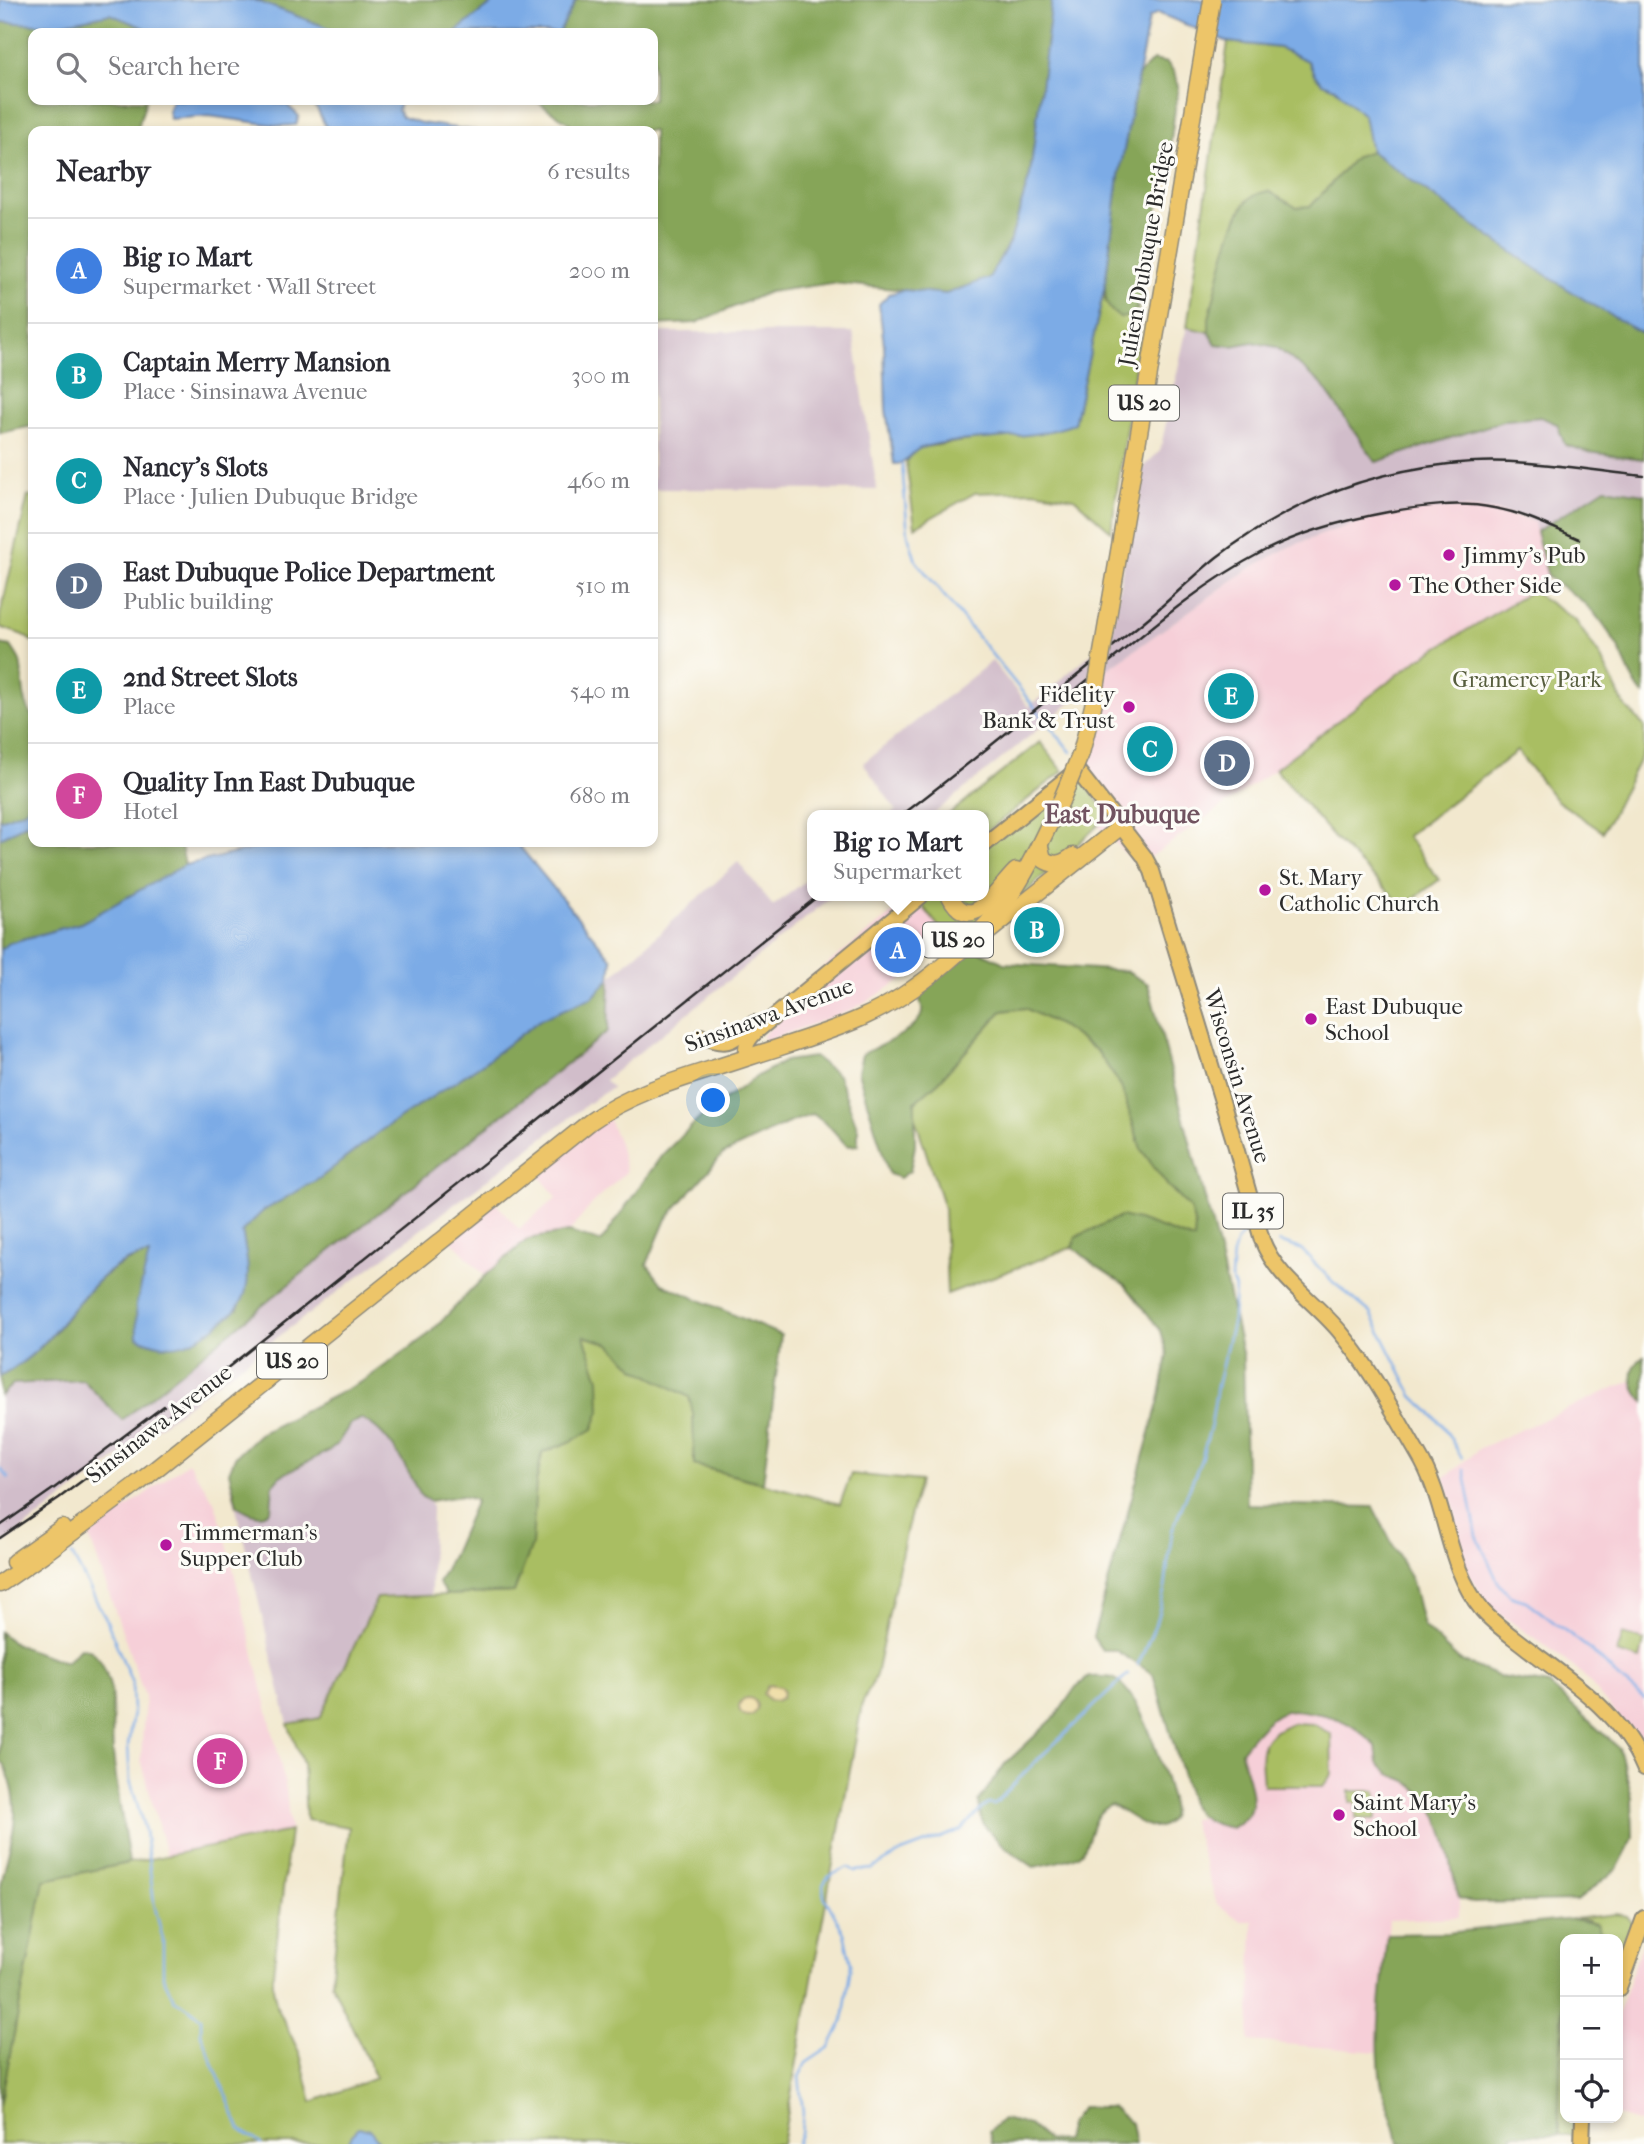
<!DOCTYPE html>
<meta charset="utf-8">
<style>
:root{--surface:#fff;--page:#f7f7f7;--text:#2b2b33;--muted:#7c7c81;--line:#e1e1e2;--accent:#ea580c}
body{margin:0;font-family:"IM FELL French Canon",serif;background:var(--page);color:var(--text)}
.controls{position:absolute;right:21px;bottom:21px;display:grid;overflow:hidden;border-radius:14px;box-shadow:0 4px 10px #0003}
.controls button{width:63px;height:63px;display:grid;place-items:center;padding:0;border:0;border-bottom:2px solid var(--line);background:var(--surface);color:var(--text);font:35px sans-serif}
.you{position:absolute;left:714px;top:1101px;width:24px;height:24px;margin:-18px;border:5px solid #fff;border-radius:50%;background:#1a73e8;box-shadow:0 0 0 10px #1a73e833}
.badge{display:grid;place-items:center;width:46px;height:46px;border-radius:50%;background:var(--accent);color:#fff;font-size:23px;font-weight:700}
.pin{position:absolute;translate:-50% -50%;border:4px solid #fff;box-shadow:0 2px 7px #0006}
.popup{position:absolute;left:807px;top:810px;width:182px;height:91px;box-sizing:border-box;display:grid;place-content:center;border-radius:14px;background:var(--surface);filter:drop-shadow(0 2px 5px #0005);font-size:23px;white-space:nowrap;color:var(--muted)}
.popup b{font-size:26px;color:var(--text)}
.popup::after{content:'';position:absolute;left:50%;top:100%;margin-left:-14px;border:14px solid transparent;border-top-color:var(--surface)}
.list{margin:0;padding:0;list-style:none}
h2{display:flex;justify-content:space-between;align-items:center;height:91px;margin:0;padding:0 28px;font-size:30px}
h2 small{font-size:23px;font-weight:400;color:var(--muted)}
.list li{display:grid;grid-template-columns:46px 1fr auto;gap:21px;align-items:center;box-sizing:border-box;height:105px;padding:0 28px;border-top:2px solid var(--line)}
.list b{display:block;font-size:26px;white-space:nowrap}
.list p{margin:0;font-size:23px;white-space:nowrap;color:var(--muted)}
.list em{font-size:23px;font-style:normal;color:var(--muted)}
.icon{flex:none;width:38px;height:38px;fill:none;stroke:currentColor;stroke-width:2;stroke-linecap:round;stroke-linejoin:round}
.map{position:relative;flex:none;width:1644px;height:2144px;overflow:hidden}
.search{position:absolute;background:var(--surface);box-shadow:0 4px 10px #0003;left:28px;top:28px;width:630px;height:77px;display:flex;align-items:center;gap:18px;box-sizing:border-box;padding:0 24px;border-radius:14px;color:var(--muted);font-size:26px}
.panel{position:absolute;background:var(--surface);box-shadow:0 4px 10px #0003;left:28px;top:126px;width:630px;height:721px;border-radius:14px}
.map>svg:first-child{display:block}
.built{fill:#f6cfd8}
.industrial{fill:#d1bdca}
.green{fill:#a9be62;stroke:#6a7446;stroke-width:2}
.forest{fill:#86a558;stroke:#586842;stroke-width:2}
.sand{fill:#eeda9e;stroke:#8c8264;stroke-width:2}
.water{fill:#7cabe6;stroke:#546b88;stroke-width:2}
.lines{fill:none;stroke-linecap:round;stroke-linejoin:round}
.stream{stroke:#7cabe6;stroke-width:2.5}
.major-casing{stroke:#8e8a7c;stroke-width:18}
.highway-casing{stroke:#8e8a7c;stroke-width:19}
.major{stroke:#edc569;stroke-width:14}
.highway{stroke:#edc569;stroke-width:16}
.rail{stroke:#2b2b2b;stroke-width:2.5}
.highway-bridge-casing{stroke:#8e8a7c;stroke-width:19;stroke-linecap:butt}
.highway-bridge{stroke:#edc569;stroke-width:16}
.poi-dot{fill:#b5179e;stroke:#fdfcf7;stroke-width:2.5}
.labels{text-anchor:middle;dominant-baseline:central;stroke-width:6;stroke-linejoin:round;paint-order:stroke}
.shield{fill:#fdfcf7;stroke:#6a6a68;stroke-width:2}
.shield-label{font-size:21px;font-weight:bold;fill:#2b2b2b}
.street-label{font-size:23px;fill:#2b2b2b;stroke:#fdfcf7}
.poi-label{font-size:23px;fill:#2b2b2b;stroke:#fdfcf7;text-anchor:start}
.park-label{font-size:23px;fill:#575e3e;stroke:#fdfcf7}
.quarter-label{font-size:26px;font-weight:bold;fill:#715360;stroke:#fdfcf7}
</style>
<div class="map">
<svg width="1644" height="2144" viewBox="0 0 1644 2144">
<rect width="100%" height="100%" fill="#fdfcf7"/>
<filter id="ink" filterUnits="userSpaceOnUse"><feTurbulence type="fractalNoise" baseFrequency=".0143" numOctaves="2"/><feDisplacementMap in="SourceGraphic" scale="14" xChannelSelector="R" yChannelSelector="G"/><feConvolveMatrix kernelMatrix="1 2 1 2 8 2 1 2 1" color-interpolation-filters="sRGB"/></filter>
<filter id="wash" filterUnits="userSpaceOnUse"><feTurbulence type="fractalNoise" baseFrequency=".00686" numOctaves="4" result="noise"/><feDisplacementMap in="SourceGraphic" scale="28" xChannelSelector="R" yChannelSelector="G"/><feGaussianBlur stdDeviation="1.57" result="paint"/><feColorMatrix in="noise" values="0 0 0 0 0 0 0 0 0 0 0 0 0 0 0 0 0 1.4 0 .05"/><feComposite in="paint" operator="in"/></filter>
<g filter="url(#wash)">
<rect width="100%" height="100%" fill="#f2e8ce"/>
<g class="built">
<path d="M1462,508L1496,511L1534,522L1548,577L1532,591L1417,660L1275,769L1138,866L1098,826L1108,816L1080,774L1105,671L1247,570L1289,547L1329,532L1367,520L1434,509Z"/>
<path d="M915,896L949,940L910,974L878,995L851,1010L766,1041L763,1039L762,1036L785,1014L780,1001Z"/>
<path d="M607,1115L619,1143L626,1172L593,1203L569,1232L542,1255L528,1239L485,1276L449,1238L495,1202L519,1229L557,1197L536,1172Z"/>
<path d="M1644,1377V1743H1640L1582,1674L1552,1650L1488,1606L1461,1558L1454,1509L1444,1478L1480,1448L1616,1387Z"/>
<path d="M188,1462L214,1501L224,1531L278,1753L286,1789L290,1831L166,1855L141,1759L145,1697L89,1536Z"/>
<path d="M1268,1707L1389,1723L1459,1798V1917L1389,1920L1377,2052L1249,2041L1253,1921H1241L1217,1904L1191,1819L1237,1812L1225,1745Z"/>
<path d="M1644,1939V2124L1618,2116V2012Z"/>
</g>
<g class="industrial">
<path d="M1187,327L1276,347L1320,382L1376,462L1506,420L1542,417L1644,453V494L1605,488L1536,532L1534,522L1521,517L1496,511L1462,508L1434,509L1403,514L1367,520L1329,532L1289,547L1247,570L1105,671L1139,471L1160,451Z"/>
<path d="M653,332H853L877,490L653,489Z"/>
<path d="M1094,651L1088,689L932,815H890L896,810L863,763L992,661L1029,707Z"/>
<path d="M738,862L773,906L812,876V896H833L605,1080L612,1088L597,1097L0,1546V1396L13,1384L84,1380L122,1420L299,1276L608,1031L610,978Z"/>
<path d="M365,1380L432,1507L431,1595L377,1598L319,1719L288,1724L230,1483L249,1457Z"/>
</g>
<g class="green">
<path d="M1228,42L1280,48L1309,61L1314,74L1322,83L1335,88L1365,116L1371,151L1308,222L1217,334L1187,327Z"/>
<path d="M1105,285V301L1131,316L1138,305L1140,334L1111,531L1074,498L1034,491L975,493L915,527L906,462L910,456L919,448L1074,424Z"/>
<path d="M28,496L33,497V642L23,635L0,627V615Z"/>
<path d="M1532,591L1575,620L1600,656L1624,705L1644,726V751L1603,832L1556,800L1517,751L1407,836L1439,880L1403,906L1335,839L1275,769L1417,660Z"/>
<path d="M1040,742L1063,771L984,834V815H948Z"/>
<path d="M1078,773L1108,816L1001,915L949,940L918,900L923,896H984V847Z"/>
<path d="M1025,1008L1063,1027L1097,1051L1121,1086L1141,1149L1168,1186L1190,1208L1195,1226V1240L1181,1237L1094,1229L1076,1237L1073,1247L947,1294L944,1208L914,1115V1102L939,1081L1002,1011Z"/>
<path d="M567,1331L715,1374L694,1465L840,1504L851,1474L920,1481L907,1528L876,1675L862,1704L782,2144H0V2103L44,1880L290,1831L273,1973V1988L277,2007L300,2054L312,2102L376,2078L331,1982L349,1827L306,1820L303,1764L288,1724L320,1718L377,1598L514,1592Z"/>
<path d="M1623,1634L1644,1641L1640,1660L1617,1653Z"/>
<path d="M1292,1723L1313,1724L1331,1734L1332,1774L1323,1786H1263C1261,1752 1255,1737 1292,1723Z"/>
<path d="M1350,1791H1376V1819H1356V1803L1350,1802Z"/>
<path d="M1616,1914L1627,1916L1633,1924L1618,1968V1939H1604L1588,1921L1573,1919Z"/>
<path d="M1565,1996V2118H1576L1575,2135H1559L1558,2088Z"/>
</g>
<g class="forest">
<path d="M254,0H497L454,33H342Z"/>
<path d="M576,0H1052L1030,175L1011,239L989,278L946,294L832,283L769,292L696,323L653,325V131H568L570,124L535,100H653V33H559Z"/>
<path d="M110,14L157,33H33V100H146L137,131H33V426L0,433V22L56,25Z"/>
<path d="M1153,60L1167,63L1174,72L1178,87L1170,147L1138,305L1131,316L1120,318C1106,308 1105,302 1105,285L1119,176L1138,76Z"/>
<path d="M1371,151C1459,215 1548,282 1644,334V459L1588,452L1565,445L1557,424L1541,417L1506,420L1376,462L1320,382L1276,347L1253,342L1232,346L1216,344L1209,332V318C1217,289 1229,221 1248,200C1253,194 1261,193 1268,191L1296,207L1311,206L1356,156Z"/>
<path d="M1605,488L1644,494V695C1635,689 1624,659 1618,647C1596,610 1583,600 1548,577L1536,532Z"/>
<path d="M0,644L11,646C14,651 18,656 20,661C24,679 21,701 33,717V797L26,810L0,820Z"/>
<path d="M33,820V842H180L185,865L81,923L9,943L0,950V838Z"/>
<path d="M975,949L1004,963L1126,971L1148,984L1217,1243L1243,1357L1247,1504L1373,1507L1412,1581L1423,1626L1459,1660L1500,1677L1549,1685L1619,1748L1632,1797L1633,1838L1617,1869L1577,1901L1473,1903L1459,1898C1445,1852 1452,1817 1410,1783C1405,1779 1397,1778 1390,1774C1386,1772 1382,1767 1378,1763L1376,1746C1356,1727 1343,1717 1314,1713C1307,1712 1299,1710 1292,1710C1271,1711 1253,1736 1241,1751C1244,1770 1260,1801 1246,1817C1242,1821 1237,1824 1232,1828C1215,1825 1203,1821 1192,1807L1153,1674L1115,1650H1102L1093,1637L1159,1400L1168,1355L1161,1331L1125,1285L1093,1264L1073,1247L1076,1237L1121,1216L1138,1220L1194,1240L1195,1226L1190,1208L1168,1186L1141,1149L1121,1086L1097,1051L1063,1027L1025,1008L1002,1011L939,1081L915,1102V1146L910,1171L900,1178L889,1174L858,1072L862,1054C877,1047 920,1030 922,1012C923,1006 918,996 917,990Z"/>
<path d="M610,978L608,1031L299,1276L122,1420L83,1380L13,1384L0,1396V1377C15,1368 31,1357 44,1344C79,1307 96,1265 150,1254L238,1309C251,1279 248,1262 242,1231L263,1211L320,1178L380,1131L482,1064L541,1019L593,997Z"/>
<path d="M814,1057L838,1075L858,1129V1145L847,1146L830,1127L813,1114L786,1124L723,1154L666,1219L647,1264L662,1284L781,1335L763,1483L694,1465L693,1414L689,1397L636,1369L610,1344L584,1336L599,1379L600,1411L593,1429L572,1441L542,1453L536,1483L532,1545L514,1592L447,1595L438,1583L453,1554L476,1500L461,1496L429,1501L421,1496C408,1472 389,1429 361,1419L350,1424L338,1443L327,1452L280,1476L273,1484L271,1510C260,1520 247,1512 237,1505L229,1472L235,1457L259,1434L365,1380L429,1334L485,1276L528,1239L569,1232L601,1242L662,1155L703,1115L759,1075L785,1061Z"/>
<path d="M1644,1356V1402C1630,1388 1627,1369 1644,1356Z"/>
<path d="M0,1632C18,1650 43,1653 66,1662L80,1648C98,1648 104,1666 109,1682C115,1701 111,1730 113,1751C116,1789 124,1826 129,1863L44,1880L0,2106V1980C8,1963 0,1915 0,1893C5,1852 24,1822 10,1780C7,1772 7,1766 0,1761Z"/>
<path d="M1089,1677C1097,1677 1108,1675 1116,1680C1145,1700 1161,1767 1171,1799C1173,1809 1174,1818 1165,1824C1151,1836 1126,1812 1111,1805C1088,1813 1093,1845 1078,1855C1068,1861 1046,1864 1034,1867C1019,1857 987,1836 981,1818C980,1813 980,1807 979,1801L1005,1764L1056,1716L1076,1687Z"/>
<path d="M1573,1919L1597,1924L1604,1939H1565C1565,2005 1558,2069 1559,2135L1512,2134L1511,2144H1398C1396,2122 1384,2103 1381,2081C1374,2033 1383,1982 1387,1934L1447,1933Z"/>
<path d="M1082,2107H1111L1131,2123L1135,2144H992L989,2131L1003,2119L1029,2125L1048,2141L1065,2140L1069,2124Z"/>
</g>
<g class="sand">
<path d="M768,1685L780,1687L783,1690L782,1698L776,1701L769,1700L763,1694Z"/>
<circle cx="748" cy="1707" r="9"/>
</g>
<g class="water">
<path d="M0,0H254L342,33H157L110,14L56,25L0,22Z"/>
<path d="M497,0H576L559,33H454Z"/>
<path d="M1052,0H1644V334C1548,282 1459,215 1371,151L1364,116L1335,88L1322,83L1314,74L1308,61L1280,48L1228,42L1158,13L1149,18L1119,176L1105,285L1074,424C1028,441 983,436 937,444C932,445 926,446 921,448C909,453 908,465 894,464L886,410L884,345L879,304L889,294L904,290L946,294L989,278L1011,239L1030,175Z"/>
<path d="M172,100H259L287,105L299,116L296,125L281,126L209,116L170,119L168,111Z"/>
<path d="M307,100H418L400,103L398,110L402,117L421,123L477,131H328L317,109Z"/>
<path d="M33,797V820L0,838V820L26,810Z"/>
<path d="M282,842H516L612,959L610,978L593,997L541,1019L482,1064L380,1131L320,1178L263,1211L242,1231C245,1249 251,1271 246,1290C243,1305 232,1314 220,1323C193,1345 169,1354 137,1337L136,1305L149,1255C100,1260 75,1311 43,1344C31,1357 15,1368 0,1377V950L9,943L81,923L185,865Z"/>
<path d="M359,2127L370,2130L381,2144H348L352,2134Z"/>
</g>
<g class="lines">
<g class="stream">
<path d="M902,464L908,535L916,561L1071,752"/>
<path d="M1279,1242L1301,1249L1333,1282L1371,1313L1413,1396L1442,1424L1462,1458"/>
<path d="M0,1469L9,1478"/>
<path d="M1464,1469L1477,1536L1498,1582L1510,1596L1526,1601L1592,1651L1621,1680L1644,1699"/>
<path d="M72,1555L106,1619L132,1683L133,1712L128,1746L130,1780L145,1831L154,1903L163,1940V1977L174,1999L189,2008L201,2018V2034L240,2129L261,2144"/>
<path d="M1138,1665L1155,1626L1165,1588L1172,1531L1201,1460L1211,1425L1217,1386L1233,1320L1235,1289L1231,1278L1233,1254L1237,1241L1245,1232"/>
<path d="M797,2144L801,2134L803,2112L799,2077L806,2063L830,2047L843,2021L851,1964L844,1933L824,1896L823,1885L828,1877L848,1867L855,1871L872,1869L902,1852L961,1830L980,1810L988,1804L994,1805L1031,1766L1128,1674"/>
</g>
</g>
</g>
<g filter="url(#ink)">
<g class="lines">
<defs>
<g id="major">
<path d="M984,845L1077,770L1144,856L1152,871L1235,1144L1262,1240C1277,1279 1315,1301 1341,1333C1371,1369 1394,1413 1418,1454C1448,1503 1445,1565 1482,1610C1495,1625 1512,1636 1527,1648C1573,1682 1621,1714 1644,1768"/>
<path d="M701,1036C729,1048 733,1040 754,1023"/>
<path d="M747,1058C743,1046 749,1038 758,1030L921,896"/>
<path d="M1618,1990L1644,1918"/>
<path d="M1582,2144L1583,2118"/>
</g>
<g id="highway">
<path d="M1040,847L1043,859C1054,867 1063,864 1073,856"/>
<path d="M950,896C971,938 998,888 1016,871"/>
<path d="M988,932L1120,827"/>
<path d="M14,1562L62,1528"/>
<path d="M0,1584L45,1553L137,1484L590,1122C636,1089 693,1076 746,1058C785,1045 825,1034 861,1018C917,994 980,939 1014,890C1033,862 1045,831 1061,801"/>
</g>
</defs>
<use href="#major" class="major-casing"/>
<use href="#highway" class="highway-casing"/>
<use href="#major" class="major"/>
<use href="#highway" class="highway"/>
<g class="rail">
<path d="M1074,691C1135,642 1193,588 1262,552C1301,532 1345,520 1388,512C1423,506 1460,501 1494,508C1524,513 1551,527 1579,539"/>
<path d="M902,815C984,753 1062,687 1142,623C1168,602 1191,578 1217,557C1285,505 1364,473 1449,464C1514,456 1580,469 1644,476"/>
<path d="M0,1526L53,1489L164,1406"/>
<path d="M0,1538L59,1498L146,1433L818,896"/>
</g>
<defs>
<path id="highway-bridge" d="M1061,801L1081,753L1093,706L1212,0"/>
</defs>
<use href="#highway-bridge" class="highway-bridge-casing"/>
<use href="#highway-bridge" class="highway-bridge"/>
</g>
</g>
<g class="poi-dot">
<circle cx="1449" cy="555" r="7"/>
<circle cx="1395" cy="585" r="7"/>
<circle cx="1129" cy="707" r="7"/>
<circle cx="1265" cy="890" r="7"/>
<circle cx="1311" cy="1019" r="7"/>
<circle cx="166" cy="1545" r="7"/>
<circle cx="1339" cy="1815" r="7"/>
</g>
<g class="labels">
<g class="shield">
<rect x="1109" y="385.5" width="70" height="35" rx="5"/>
<rect x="923" y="922.5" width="70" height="35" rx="5"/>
<rect x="1223" y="1193.5" width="60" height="35" rx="5"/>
<rect x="257" y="1343.5" width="70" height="35" rx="5"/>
</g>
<g class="shield-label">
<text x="1144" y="403">US 20</text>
<text x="958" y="940">US 20</text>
<text x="1253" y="1211">IL 35</text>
<text x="292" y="1361">US 20</text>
</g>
<g class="street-label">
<text transform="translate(1146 254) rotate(-80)">Julien Dubuque Bridge</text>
<text transform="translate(769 1015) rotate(-20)">Sinsinawa Avenue</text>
<text transform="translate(1237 1076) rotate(73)">Wisconsin Avenue</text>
<text transform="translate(159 1424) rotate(-38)">Sinsinawa Avenue</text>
</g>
<g class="poi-label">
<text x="1463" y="555">Jimmy's Pub</text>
<text x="1409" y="585">The Other Side</text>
<text x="1115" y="694" text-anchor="end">Fidelity<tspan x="1115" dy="26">Bank &amp; Trust</tspan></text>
<text x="1279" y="877">St. Mary<tspan x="1279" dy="26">Catholic Church</tspan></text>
<text x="1325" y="1006">East Dubuque<tspan x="1325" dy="26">School</tspan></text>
<text x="180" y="1532">Timmerman's<tspan x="180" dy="26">Supper Club</tspan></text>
<text x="1353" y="1802">Saint Mary's<tspan x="1353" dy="26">School</tspan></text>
</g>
<g class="park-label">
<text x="1527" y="679">Gramercy Park</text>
</g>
<g class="quarter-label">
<text x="1122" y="814">East Dubuque</text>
</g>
</g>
</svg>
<div class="controls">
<button>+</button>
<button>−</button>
<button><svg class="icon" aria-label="locate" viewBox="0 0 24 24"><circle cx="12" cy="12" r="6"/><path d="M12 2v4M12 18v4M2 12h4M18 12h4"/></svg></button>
</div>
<div class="you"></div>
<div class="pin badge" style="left:898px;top:950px;background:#3f7fe0">A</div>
<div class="popup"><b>Big 10 Mart</b>Supermarket</div>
<div class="pin badge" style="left:1037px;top:930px;background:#0f9aa8">B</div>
<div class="pin badge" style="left:1150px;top:749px;background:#0f9aa8">C</div>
<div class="pin badge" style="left:1227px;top:763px;background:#5c6f8a">D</div>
<div class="pin badge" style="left:1231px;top:696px;background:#0f9aa8">E</div>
<div class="pin badge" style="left:220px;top:1761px;background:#d1479c">F</div>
<div class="search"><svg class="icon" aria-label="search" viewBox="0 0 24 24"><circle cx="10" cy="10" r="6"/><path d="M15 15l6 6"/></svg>Search here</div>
<section class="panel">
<h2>Nearby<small>6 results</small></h2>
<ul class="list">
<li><span class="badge" style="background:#3f7fe0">A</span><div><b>Big 10 Mart</b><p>Supermarket · Wall Street</p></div><em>200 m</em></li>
<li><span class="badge" style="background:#0f9aa8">B</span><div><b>Captain Merry Mansion</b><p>Place · Sinsinawa Avenue</p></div><em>300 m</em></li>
<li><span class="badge" style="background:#0f9aa8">C</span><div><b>Nancy's Slots</b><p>Place · Julien Dubuque Bridge</p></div><em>460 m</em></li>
<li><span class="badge" style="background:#5c6f8a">D</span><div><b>East Dubuque Police Department</b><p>Public building</p></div><em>510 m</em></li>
<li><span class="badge" style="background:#0f9aa8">E</span><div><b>2nd Street Slots</b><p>Place</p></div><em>540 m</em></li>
<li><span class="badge" style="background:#d1479c">F</span><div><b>Quality Inn East Dubuque</b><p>Hotel</p></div><em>680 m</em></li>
</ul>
</section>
</div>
